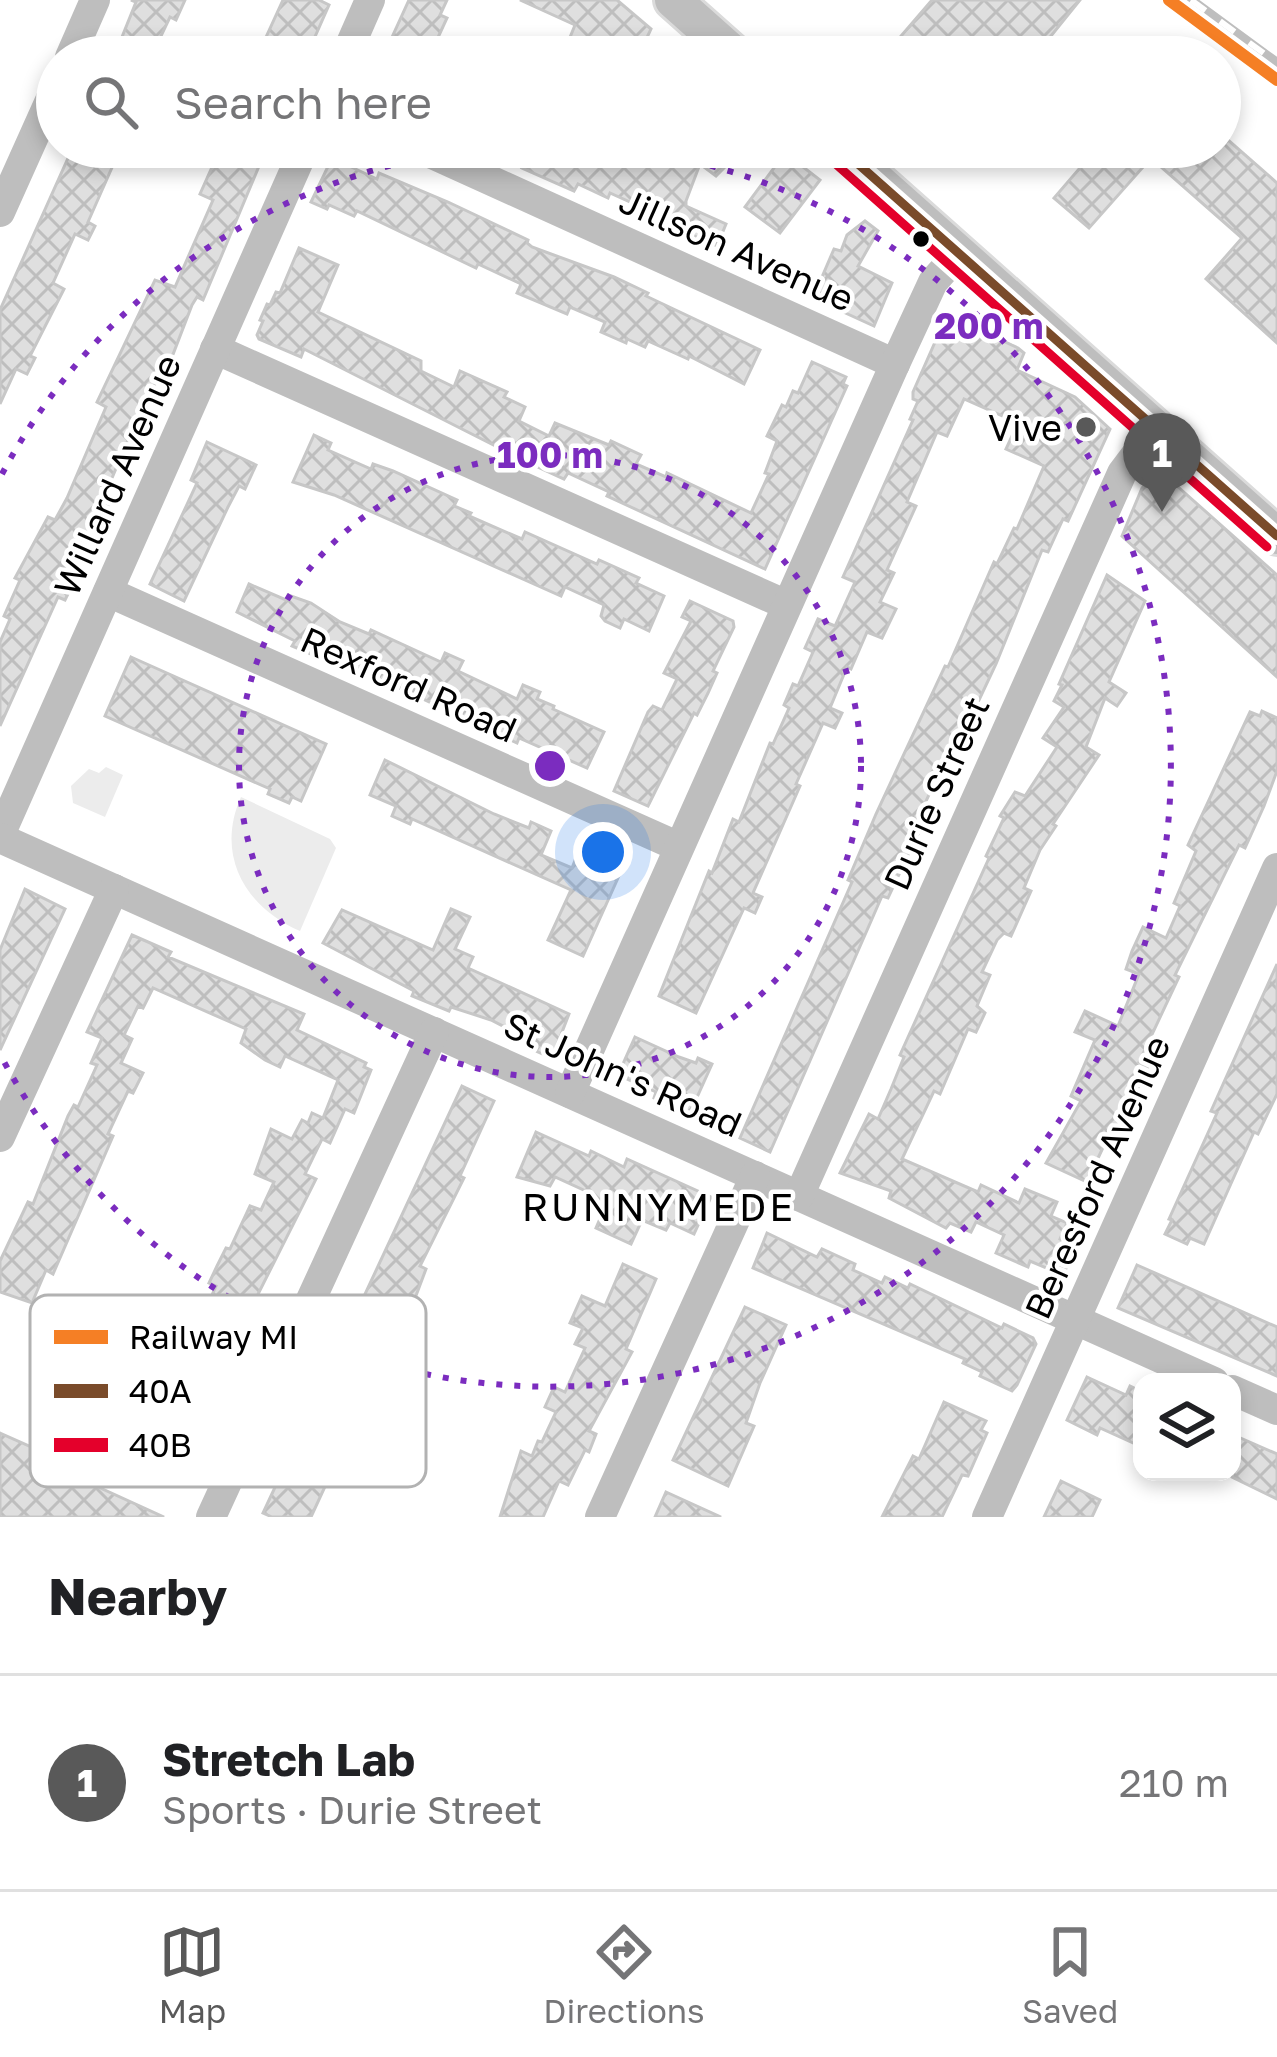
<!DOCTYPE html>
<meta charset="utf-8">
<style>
:root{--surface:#fff;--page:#f6f6f6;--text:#202124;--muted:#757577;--line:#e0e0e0;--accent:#595959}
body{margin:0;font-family:"Golos Text",sans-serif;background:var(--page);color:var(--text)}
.controls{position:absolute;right:36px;bottom:36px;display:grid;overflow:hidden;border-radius:24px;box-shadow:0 6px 18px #0003}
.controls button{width:108px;height:108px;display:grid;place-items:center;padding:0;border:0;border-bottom:3px solid var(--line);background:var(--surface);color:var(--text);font:60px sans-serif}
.you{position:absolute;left:603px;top:852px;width:42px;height:42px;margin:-30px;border:9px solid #fff;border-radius:50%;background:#1a73e8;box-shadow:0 0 0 18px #1a73e833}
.badge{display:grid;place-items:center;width:78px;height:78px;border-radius:50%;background:var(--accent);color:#fff;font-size:39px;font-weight:700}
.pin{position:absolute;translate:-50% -99px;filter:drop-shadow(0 3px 6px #0008)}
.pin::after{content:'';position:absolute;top:63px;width:42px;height:36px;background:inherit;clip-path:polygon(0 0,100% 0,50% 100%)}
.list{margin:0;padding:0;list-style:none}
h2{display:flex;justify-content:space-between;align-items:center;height:156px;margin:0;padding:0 48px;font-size:51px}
h2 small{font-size:39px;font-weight:400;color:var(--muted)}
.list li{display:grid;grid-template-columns:78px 1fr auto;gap:36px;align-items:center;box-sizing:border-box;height:216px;padding:0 48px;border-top:3px solid var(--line)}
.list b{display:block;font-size:45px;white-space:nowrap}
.list p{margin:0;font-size:39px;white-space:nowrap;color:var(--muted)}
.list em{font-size:39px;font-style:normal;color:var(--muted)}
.icon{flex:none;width:66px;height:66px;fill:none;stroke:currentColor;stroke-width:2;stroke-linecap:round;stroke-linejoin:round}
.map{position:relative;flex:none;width:1277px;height:1517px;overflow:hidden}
.search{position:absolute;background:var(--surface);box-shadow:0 6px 18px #0003;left:36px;right:36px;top:36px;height:132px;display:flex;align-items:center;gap:30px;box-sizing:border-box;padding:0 42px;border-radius:66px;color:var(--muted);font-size:45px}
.sheet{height:372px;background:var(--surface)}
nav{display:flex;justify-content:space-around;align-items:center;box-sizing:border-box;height:168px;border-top:3px solid var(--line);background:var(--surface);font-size:33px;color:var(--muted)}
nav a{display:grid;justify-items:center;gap:6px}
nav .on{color:var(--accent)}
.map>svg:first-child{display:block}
.park{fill:#ececec}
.building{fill:url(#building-cross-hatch);stroke:#c7c7c7;stroke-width:3}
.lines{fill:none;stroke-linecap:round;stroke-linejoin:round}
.major-casing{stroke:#dbdbdb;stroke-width:42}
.minor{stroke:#bebebe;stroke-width:30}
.major{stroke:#bebebe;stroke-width:36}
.rail-casing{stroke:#bebebe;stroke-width:10}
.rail{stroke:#fff;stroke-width:6;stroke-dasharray:18;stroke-linecap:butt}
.bus-1-casing{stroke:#fff;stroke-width:18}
.bus-2-casing{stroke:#fff;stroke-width:18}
.bus-1{stroke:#7a4b2a;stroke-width:9}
.bus-2{stroke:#e4002b;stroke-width:9}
.rail-1-casing{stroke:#fff;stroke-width:21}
.rail-1{stroke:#f57f25;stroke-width:12}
.ring{fill:none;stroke:#7b2cbf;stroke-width:6;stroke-dasharray:6 12}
.bus-dot{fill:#000;stroke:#fff;stroke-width:4.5}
.poi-dot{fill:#595959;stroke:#fff;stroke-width:4.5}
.labels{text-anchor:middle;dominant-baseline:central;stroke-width:9;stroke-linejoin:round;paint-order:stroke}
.street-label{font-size:36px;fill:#000;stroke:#fff}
.poi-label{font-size:36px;fill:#000;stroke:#fff;text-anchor:end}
.neighbourhood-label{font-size:39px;letter-spacing:3px;fill:#000;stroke:#fff}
.key{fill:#fff;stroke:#b2b2b2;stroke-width:3}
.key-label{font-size:33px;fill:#000}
.centre{fill:#7b2cbf;stroke:#fff;stroke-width:6}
.ring-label{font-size:36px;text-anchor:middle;font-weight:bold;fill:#7b2cbf;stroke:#fff;stroke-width:9;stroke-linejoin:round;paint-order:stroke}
</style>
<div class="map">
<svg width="1277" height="1517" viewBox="0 0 1277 1517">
<defs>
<pattern id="building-cross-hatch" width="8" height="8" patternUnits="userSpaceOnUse" patternTransform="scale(3)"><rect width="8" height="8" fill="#dfdfdf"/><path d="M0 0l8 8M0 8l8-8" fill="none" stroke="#bebebe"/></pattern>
</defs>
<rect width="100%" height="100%" fill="#fff"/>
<g class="park">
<path d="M106,767L123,775L105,817L73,803L71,786L89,769L99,773Z"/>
<path d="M241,797L330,839L336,848L300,931C245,907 215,855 241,797Z"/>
</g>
<g class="building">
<path d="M131,0H185L176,20L170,17L151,57H114L136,2Z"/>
<path d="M283,0H319L329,5L306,57H257Z"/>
<path d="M409,0H447L440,15L447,18L429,57H383Z"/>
<path d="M520,0H617L651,29L638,57H562L575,25Z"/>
<path d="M932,0H1080L1034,57H883Z"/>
<path d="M1220,133L1277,183V343L1206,279L1242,238L1151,158L1089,228L1054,198L1098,147H1220Z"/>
<path d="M73,147H121L88,222L95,226L88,240L75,234L53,283L64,289L30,356L35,358L27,374L16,369L0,404V310Z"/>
<path d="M221,147H267L203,300L197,297L192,305L162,383L157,380L134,426L104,497L111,500L85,559L65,600L58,597L0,726V642L10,619L4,616L20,580L15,578L48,517L55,520L67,498L106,407L97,402L155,280L175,287L213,200L200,194Z"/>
<path d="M486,147H734L726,166L716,176L700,164L686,201V206L726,224L717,246L641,212L643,208L610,193L608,198L578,184L574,191L522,168L524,165Z"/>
<path d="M785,153L820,180L780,233L745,207Z"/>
<path d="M332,158L377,179L379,173L448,202L528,240L527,243L532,247L614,277L648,293L646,296L760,350L744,384L689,356L688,359L648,341L645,347L627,339L626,343L601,332L605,322L570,307L567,314L517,293L521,284L478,264L476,268L357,211L354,216L329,205L327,209L311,202Z"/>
<path d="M865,221L878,231L858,266L892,283L874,326L839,310L842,302L816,291L834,249L841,251L847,235Z"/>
<path d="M299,248L338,265L318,312L421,361V371L454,387L460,371L507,392L504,397L525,407L519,421L549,436L555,423L609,445L611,441L641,455L636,464L666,477L667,473L751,513L769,474L765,473L777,441L767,436L782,405L786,407L793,391L798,393L812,362L846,377L843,384L847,386L765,569L607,496L609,492L568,473L564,479L531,464L304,349L301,357L259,339L257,335L263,321L260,320L267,304L270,305L276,292L280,293Z"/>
<path d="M947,315L1018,348L1024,353L1017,370L1075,397L1110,429L1068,521L1063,519L1048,552L1042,550L996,664L956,749H950L921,812L927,815L888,898L882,896L770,1152L740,1138L852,882L848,880L876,814L945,666L948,667L994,562L997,564L1014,528L1017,529L1044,466L1006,449L1018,423L964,399L947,436L937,432L907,502L916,506L887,570L894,573L880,602L896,609L882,638L867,632L851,669L847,667L830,708L842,713L835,728L823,723L808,757L796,784L800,786L753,893L762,897L755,913L744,908L696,1013L659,996L709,871L712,873L733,819L739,822L770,743L773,744L789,708L784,705L793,684L798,686L813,652L805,648L818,619L835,626L855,582L843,577L913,420L910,419L918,401L913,399V392Z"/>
<path d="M314,435L331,443L328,450L371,469L373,464L393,471L457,500L454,506L471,513L469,516L522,539L525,532L597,564L599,560L639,578L636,583L664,596L649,631L624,619L620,628L605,621L601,616L604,605L565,587L561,596L334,495L293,482Z"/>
<path d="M207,442L256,465L245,489L239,486L228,507L184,601L150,584L197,483L191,480Z"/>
<path d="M1159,470L1277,575V677L1122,536L1142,488Z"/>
<path d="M1107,575L1145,601L1109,682L1126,693L1117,706L1105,698L1086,747L1099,755L1053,824L1056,826L1040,850L1024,888L1031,891L1011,936L1004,933L997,940L982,972L990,975L977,1006L985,1013L976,1032L968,1029L940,1094L934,1091L902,1159L978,1192L981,1185L1019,1203L1025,1189L1057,1202L1051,1216L1067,1223L1060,1239L1076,1247L1063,1275L1030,1261L1028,1267L996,1253L1004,1235L976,1222L971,1232L950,1223L946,1228L889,1198L891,1191L840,1173L869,1114L878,1119L891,1089L904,1057L900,1055L989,858L986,856L1004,818L1000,816L1015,792L1025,796L1057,747L1043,738L1064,707L1054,701L1062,685L1059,684Z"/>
<path d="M249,584L286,600L288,595L311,603L340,622L369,634L371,630L441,662L445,653L463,661L458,671L517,699L523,685L540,692L537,699L554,706L553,709L604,732L587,768L519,738L517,743L346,663L344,668L292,646L295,641L237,612Z"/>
<path d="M690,601L733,621L734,627L713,671L717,673L708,693L697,715L694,713L648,806L614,791L648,712L653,706L662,710L677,679L664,673L691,621L682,617Z"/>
<path d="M131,657L326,744L301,801L292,797L289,803L268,794L270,789L105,716Z"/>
<path d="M1262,711L1277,718V771L1264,806L1245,848L1239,845L1175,975L1179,977L1139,1062L1148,1067L1111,1143L1106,1141L1087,1182L1046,1163L1081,1101L1071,1096L1095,1040L1075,1032L1085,1011L1118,1026L1139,974L1126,969L1132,951L1143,927L1166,938L1180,906L1174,903L1196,851L1188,845L1250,712L1260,716Z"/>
<path d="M385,760L494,814L529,828L531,822L551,831L541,855L572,868L582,843L626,860L583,956L548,940L571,890L412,819L410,824L392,816L396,806L370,795Z"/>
<path d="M25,889L65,909L0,1050V950Z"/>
<path d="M451,909L470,917L455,949L473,957L468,968L569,1014L552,1058L536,1051L538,1048L525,1042L526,1038L491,1020L451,1007L449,1011L412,996L414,991L323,943L342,910L433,950Z"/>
<path d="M132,935L171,952L168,957L304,1014L297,1030L366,1063L364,1067L371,1070L354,1113L345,1109L330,1143L322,1139L305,1174L316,1179L242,1326L235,1346L244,1350L214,1412L173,1395L180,1380L171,1376L181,1354L176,1348L185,1331L194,1335L216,1286L209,1283L217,1266L226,1248L230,1249L250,1206L261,1210L274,1182L255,1174L271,1129L292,1139L302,1120L308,1123L312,1113L323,1118L338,1080L285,1056L280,1067L265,1060L241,1043L246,1029L153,988L143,1008L138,1006L124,1035L132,1039L121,1063L143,1073L133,1093L128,1091L108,1134L113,1136L53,1274L46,1270L32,1303L0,1292V1261L28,1202L33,1204L68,1116L74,1105L78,1107L97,1065L91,1063L102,1038L87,1032Z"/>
<path d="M1277,964V1094L1258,1134L1254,1132L1204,1244L1190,1238L1187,1244L1165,1234L1172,1220L1169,1219L1217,1113L1211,1111Z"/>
<path d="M635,1037L679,1057L696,1063L698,1058L712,1064L689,1115L654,1098L656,1092L618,1075Z"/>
<path d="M462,1086L494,1101L460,1176L464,1178L420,1266L426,1269L411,1309L383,1371L379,1369L311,1517H272L263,1513Z"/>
<path d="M536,1132L589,1156L591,1151L624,1167L627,1159L711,1197L694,1234L670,1223L666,1230L642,1220L631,1244L596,1228L602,1214L584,1206L590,1193L555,1177L550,1186L517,1177Z"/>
<path d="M767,1233L817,1257L822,1249L855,1264L853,1270L882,1283L885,1277L908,1288L910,1284L1002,1328L1004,1324L1033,1338L1036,1344L1017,1385L1012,1391L980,1376L982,1372L963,1363L965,1359L753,1268Z"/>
<path d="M623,1264L656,1279L626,1349L632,1352L589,1431L596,1434L589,1452L585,1450L568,1485L559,1481L543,1517H500L521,1451L532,1456L538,1441L542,1442L556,1412L545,1407L554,1387L565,1392L585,1348L575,1344L583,1328L570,1323L582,1296L605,1306Z"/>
<path d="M1137,1265L1277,1327V1376L1118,1308Z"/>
<path d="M745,1307L786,1325L760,1383L746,1423L754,1426L728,1486L673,1460Z"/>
<path d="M1087,1377L1126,1395L1130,1386L1142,1392V1447L1100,1428L1097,1435L1067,1420Z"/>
<path d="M944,1402L986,1421L981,1430L987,1433L968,1476L962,1475L942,1517H882L913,1456L919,1459Z"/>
<path d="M0,1433L65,1462L61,1470L164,1517H0Z"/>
<path d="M1236,1436L1277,1454V1499L1232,1477V1446Z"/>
<path d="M1061,1481L1100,1500L1092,1517H1044Z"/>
<path d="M666,1492L721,1517H655Z"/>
</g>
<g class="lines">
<defs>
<g id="major">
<path d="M673,0L737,57"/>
<path d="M839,147L1277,536"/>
</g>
</defs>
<use href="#major" class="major-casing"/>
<g class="minor">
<path d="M70,57L95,0"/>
<path d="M345,57L370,0"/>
<path d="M417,147L895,364"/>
<path d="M0,212L57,85"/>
<path d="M215,349L787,605"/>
<path d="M108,592L677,846"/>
<path d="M0,835L305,147"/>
<path d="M0,838L1214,1382"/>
<path d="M570,1093L895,364L933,282L958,254"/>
<path d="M0,1137L114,889"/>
<path d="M799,1196L1122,473L1156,428"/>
<path d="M1232,1390L1277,1410"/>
<path d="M211,1517L434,1032"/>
<path d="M600,1517L755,1176"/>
<path d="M987,1517L1277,868"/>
</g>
<use href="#major" class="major"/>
<defs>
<path id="rail" d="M1191,0L1277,63"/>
</defs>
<use href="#rail" class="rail-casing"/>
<use href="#rail" class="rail"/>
<defs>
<path id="bus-1" d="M839,147L1277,536"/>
<path id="bus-2" d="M829,158L1267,547"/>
</defs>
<use href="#bus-1" class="bus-1-casing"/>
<use href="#bus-2" class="bus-2-casing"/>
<use href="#bus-1" class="bus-1"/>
<use href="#bus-2" class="bus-2"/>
<defs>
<path id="rail-1" d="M1169,0L1277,80"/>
</defs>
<use href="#rail-1" class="rail-1-casing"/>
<use href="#rail-1" class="rail-1"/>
</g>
<g class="ring">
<circle cx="550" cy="766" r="311"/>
<path d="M2 474A621 621 0 0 1 496 147M604 147A621 621 0 1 1 2 1058"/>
</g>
<circle class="bus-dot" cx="921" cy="239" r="10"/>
<circle class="poi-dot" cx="1086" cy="427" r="12"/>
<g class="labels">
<g class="street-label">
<text transform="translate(737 249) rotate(24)">Jillson Avenue</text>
<text transform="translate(117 475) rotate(-66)">Willard Avenue</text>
<text transform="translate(409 684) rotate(24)">Rexford Road</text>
<text transform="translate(936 793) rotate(-66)">Durie Street</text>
<text transform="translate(623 1074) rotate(24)">St John's Road</text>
<text transform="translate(1097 1177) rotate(-66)">Beresford Avenue</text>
</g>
<g class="poi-label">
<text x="1062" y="427">Vive</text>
</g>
<g class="neighbourhood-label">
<text x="659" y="1206">RUNNYMEDE</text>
</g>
</g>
<rect x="30" y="1295" width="396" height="192" rx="18" class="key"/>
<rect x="54" y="1330" width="54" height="14" fill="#f57f25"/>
<rect x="54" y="1384" width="54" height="14" fill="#7a4b2a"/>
<rect x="54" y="1438" width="54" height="14" fill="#e4002b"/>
<g class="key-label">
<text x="129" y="1349">Railway MI</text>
<text x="129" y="1403">40A</text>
<text x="129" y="1457">40B</text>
</g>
<circle cx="550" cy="766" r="18" class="centre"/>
<g class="ring-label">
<text x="989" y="339">200 m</text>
<text x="550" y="468">100 m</text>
</g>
</svg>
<div class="controls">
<button><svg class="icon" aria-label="layers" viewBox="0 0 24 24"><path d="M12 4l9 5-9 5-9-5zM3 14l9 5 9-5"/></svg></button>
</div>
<div class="you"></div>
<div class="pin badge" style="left:1162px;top:512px">1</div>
<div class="search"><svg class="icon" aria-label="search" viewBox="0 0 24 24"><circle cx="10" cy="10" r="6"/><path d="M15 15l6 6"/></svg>Search here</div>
</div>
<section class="sheet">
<h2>Nearby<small></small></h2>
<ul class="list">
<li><span class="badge">1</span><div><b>Stretch Lab</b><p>Sports · Durie Street</p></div><em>210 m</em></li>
</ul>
</section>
<nav>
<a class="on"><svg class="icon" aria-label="map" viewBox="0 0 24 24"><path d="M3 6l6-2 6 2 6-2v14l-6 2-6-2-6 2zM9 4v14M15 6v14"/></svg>Map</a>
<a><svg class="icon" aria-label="directions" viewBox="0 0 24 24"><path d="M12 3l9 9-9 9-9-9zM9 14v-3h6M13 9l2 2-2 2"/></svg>Directions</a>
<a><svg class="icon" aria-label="saved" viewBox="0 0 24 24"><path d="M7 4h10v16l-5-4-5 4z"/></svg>Saved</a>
</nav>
